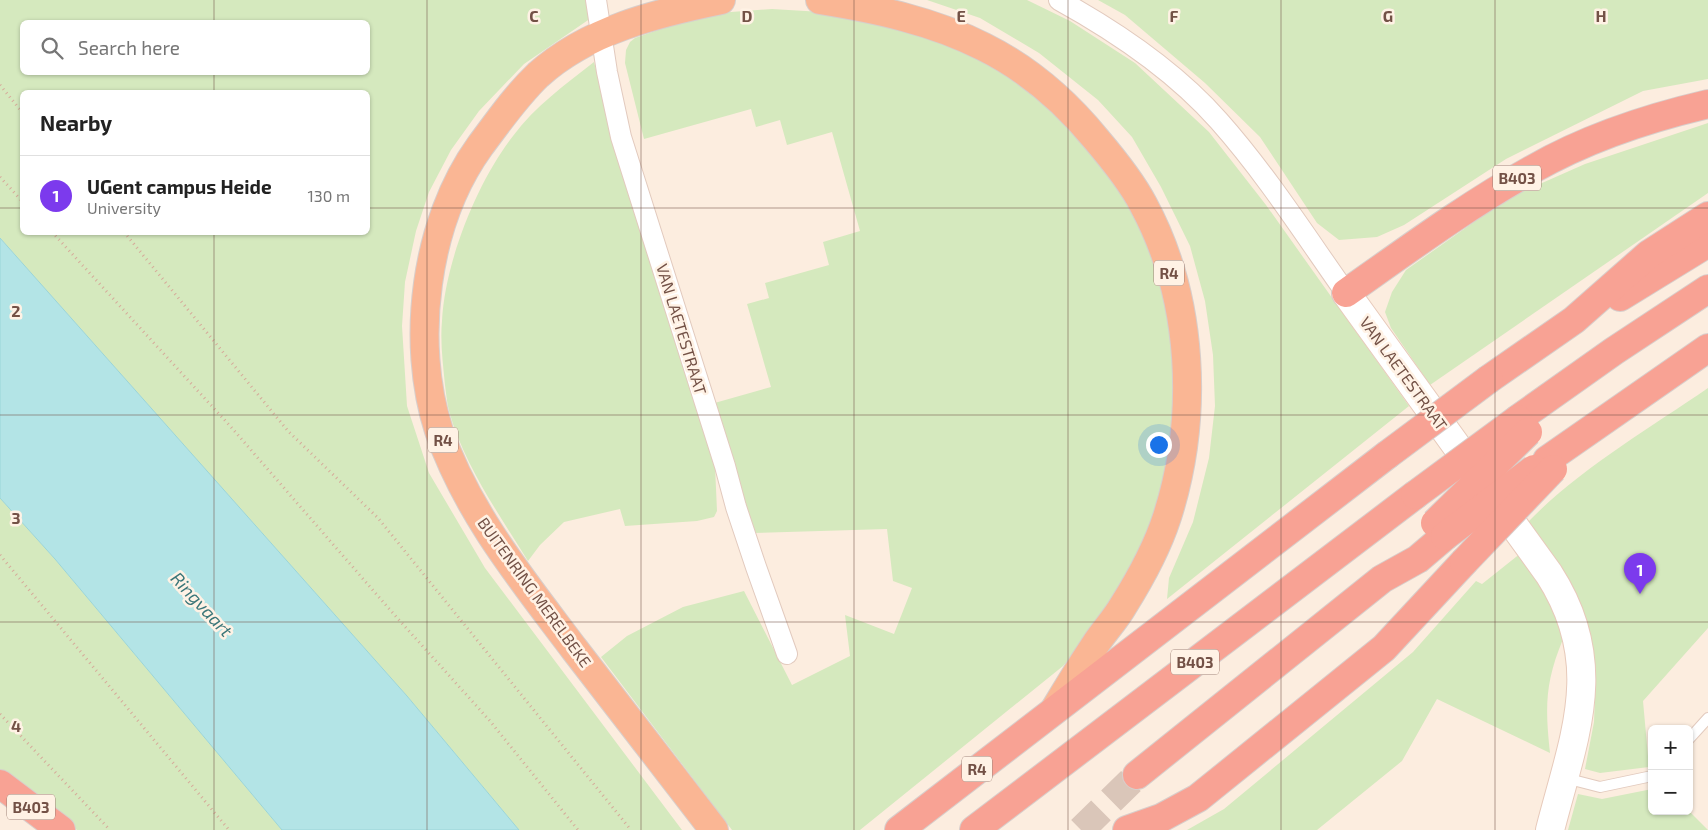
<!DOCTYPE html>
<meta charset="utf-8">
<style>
:root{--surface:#fff;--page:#f2f2f2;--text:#222;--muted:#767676;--line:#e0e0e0;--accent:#7c3aed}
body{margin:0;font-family:"Exo 2",sans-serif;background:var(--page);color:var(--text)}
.controls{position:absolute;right:15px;bottom:15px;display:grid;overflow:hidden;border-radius:8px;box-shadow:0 1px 4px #0004}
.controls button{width:45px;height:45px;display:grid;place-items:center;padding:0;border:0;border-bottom:1px solid var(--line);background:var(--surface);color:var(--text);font:25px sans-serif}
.you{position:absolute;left:1158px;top:444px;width:18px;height:18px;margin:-12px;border:4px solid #fff;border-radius:50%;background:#1a73e8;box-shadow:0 0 0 8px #1a73e833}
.badge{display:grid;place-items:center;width:32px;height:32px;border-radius:50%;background:var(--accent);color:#fff;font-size:16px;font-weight:700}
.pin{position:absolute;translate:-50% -41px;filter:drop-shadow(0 1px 2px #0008)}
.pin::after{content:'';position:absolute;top:26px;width:18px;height:15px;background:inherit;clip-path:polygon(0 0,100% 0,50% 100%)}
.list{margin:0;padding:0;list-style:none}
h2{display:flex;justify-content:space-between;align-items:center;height:65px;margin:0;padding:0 20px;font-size:21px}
h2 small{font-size:16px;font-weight:400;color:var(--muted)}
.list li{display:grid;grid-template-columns:32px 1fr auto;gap:15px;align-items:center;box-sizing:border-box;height:80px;padding:0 20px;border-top:1px solid var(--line)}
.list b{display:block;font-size:19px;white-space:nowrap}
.list p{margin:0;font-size:16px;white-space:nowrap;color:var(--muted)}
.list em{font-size:16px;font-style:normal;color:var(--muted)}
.icon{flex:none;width:28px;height:28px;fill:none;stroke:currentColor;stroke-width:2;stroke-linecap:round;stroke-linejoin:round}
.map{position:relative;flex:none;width:1708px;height:830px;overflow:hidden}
.search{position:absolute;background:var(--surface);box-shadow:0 1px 4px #0004;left:20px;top:20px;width:350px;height:55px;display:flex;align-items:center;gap:12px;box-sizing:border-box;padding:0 18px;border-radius:8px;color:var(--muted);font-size:19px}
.panel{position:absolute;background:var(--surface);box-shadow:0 1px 4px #0004;left:20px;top:90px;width:350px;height:145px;border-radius:8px}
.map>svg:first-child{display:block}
.green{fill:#d5e9be;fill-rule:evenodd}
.water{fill:#b3e4e6;stroke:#9ad5d8}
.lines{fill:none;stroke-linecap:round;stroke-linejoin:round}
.motorway-tunnel{stroke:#dac6b9;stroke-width:28;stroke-dasharray:28 14;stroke-linecap:butt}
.service-casing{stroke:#e2cabe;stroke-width:12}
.minor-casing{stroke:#e2cabe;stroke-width:22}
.secondary-casing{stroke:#e7cabb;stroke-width:30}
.trunk-casing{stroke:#d8cecb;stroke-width:30}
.motorway-casing{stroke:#d8cecb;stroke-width:30}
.path{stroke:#d6aa9a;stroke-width:3;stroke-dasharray:1 4;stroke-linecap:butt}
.service{stroke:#fff;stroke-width:10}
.minor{stroke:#fff;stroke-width:20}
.secondary{stroke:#fff;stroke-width:28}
.trunk{stroke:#fab694;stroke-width:28}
.motorway{stroke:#f8a294;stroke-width:28}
.motorway-bridge-casing{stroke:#d8cecb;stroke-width:30;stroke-linecap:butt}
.motorway-bridge{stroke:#f8a294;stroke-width:28}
.grid{fill:none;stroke:#735146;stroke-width:1;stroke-opacity:0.55}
.labels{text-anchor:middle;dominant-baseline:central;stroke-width:5;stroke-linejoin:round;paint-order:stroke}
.shield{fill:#fff2e5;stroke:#9d8176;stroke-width:1}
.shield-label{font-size:15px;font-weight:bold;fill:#735146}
.street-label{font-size:16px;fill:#735146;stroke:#fff2e5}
.water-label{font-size:18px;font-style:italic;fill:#3a7679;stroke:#fff2e5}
.grid-label{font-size:16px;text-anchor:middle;font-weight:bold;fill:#735146;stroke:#fff2e5;stroke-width:5;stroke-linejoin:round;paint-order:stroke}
</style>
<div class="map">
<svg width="1708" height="830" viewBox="0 0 1708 830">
<rect width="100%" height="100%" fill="#fceddf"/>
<g class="green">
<path d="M0,0H590L594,16L524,64L479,111L451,150L429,192L416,231L405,282L402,326L407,406L429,473L485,568L682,830H519L407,696L0,238ZM22,22H368V72H22ZM22,92H368V232H22Z"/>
<path d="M927,0H1027L1070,21L1135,63L1209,132L1266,205L1409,406L1167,599L1169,578L1193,522L1209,458L1215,406L1213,355L1205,301L1190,246L1161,187L1132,137L1098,100L1039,53L980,18Z"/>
<path d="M1098,0H1708V79L1643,91L1506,159L1404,225L1377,237L1339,240L1317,223L1260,137L1205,83L1125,15Z"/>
<path d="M772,9L822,12L876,22L962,50L1023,85L1063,119L1101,165L1134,213L1155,262L1176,350L1175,444L1151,531L1092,634L1063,666L860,830H732L601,657L627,636L683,607L744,591L792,685L850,656L845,615L894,634L912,588L893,581L887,529L752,533L711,404L771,387L747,304L769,298L765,283L829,265L823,242L860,231L832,132L787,145L780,120L756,127L751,109L644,139L625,63L626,50L630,42L635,38L681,22L718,13Z"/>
<path d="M594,62L613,136L715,466L717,511L714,517L697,521L625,526L620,509L564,522L540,545L528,561C499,514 464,465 449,411C447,403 446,393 445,385C443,364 440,342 442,321C445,262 477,182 513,136C535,106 565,85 594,62Z"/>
<path d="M1708,123V193L1430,385L1391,328L1385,312L1392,292L1406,270L1508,198L1585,164Z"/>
<path d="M1708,388V628L1643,701L1649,767L1600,773L1585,769L1594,722L1596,670L1584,616L1526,524C1578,470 1647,430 1708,388Z"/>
<path d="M0,498L55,559L282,830H77L0,770Z"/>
<path d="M1521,553L1550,600L1563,639C1545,683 1545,706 1550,753L1437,699L1402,761L1317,830H1187L1224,809L1413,652L1476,581L1482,584Z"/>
<path d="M1652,789V811H1689L1708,830H1568L1578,794L1602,799Z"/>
</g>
<path class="water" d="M0,238L407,696L519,830H282L55,559L0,498Z"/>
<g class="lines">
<path class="motorway-tunnel" d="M1081,830L1137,775"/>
<defs>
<g id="service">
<path d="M1689,739L1708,718"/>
<path d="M1565,778L1600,787L1652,776"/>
</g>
<g id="minor">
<path d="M596,0L607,72L621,137L725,466L736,507L756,567L787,654"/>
<path d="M1059,0C1117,32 1175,71 1219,121C1266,174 1305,235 1346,293"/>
</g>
<path id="secondary" d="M1346,293L1549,574C1607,664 1574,736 1550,830"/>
<g id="trunk">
<path d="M820,0C876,9 933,21 984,47C1028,69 1065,101 1096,139C1113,159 1131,181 1143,204C1194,298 1199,417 1167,517C1157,548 1140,579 1123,606C1115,620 1104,631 1095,645C1081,666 1068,687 1055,709"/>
<path d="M714,830C668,770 621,710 575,650C524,582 467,513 439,431C410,342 425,222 480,146C498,122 516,96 538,75C588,30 657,13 721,0"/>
</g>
<g id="motorway">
<path d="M1346,293C1407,250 1468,205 1533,169C1587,138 1648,118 1708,104"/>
<path d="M1620,297L1708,243"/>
<path d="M1489,379L1574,320L1649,254L1708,216"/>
<path d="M1518,419L1614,351L1708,289"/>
<path d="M1547,460L1708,348"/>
<path d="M1137,775L1382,579L1418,559L1445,536"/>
<path d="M0,784L61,830"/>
<path d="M899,830L1387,455"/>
<path d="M974,830L1415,495"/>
<path d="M1127,830L1161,818L1198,798L1384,648L1464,562"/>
</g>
</defs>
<use href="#service" class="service-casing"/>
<use href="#minor" class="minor-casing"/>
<use href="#secondary" class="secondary-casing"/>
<use href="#trunk" class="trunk-casing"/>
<use href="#motorway" class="motorway-casing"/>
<g class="path">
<path d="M0,85L22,112"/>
<path d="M0,177L22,201"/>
<path d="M52,232L231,427L391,611L490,721L578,830"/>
<path d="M124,232L288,431L378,518L631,830"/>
<path d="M0,555L229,830"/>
<path d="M0,714L110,830"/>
</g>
<use href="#service" class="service"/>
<use href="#minor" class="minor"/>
<use href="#secondary" class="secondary"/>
<use href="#trunk" class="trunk"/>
<use href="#motorway" class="motorway"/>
<defs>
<g id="motorway-bridge">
<path d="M1387,455L1489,379"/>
<path d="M1415,495L1518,419"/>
<path d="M1435,523L1528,432"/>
<path d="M1445,536L1534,469"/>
<path d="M1464,562L1553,469"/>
</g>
</defs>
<use href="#motorway-bridge" class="motorway-bridge-casing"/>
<use href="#motorway-bridge" class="motorway-bridge"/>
</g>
<path class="grid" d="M214,0V22M427,0V830M641,0V830M854,0V830M1068,0V830M1281,0V830M1495,0V830M214,72V92M0,208H22M368,208H1708M214,232V830M0,415H1708M0,622H1708"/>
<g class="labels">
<g class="shield">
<rect x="1493" y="165.5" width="48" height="25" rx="4"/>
<rect x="1154" y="260.5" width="30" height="25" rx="4"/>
<rect x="428" y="427.5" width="30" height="25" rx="4"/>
<rect x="1171" y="649.5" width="48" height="25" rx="4"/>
<rect x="962" y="756.5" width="30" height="25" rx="4"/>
<rect x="7" y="794.5" width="48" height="25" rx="4"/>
</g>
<g class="shield-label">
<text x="1517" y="178">B403</text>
<text x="1169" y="273">R4</text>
<text x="443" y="440">R4</text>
<text x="1195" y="662">B403</text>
<text x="977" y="769">R4</text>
<text x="31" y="807">B403</text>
</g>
<g class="street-label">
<text transform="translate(682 329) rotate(73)">VAN LAETESTRAAT</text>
<text transform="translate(1404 373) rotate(54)">VAN LAETESTRAAT</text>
<text transform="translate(535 592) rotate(54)">BUITENRING MERELBEKE</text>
</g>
<g class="water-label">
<text transform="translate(202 604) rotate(47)">Ringvaart</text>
</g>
</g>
<g class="grid-label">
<text x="534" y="22">C</text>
<text x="747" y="22">D</text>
<text x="961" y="22">E</text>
<text x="1174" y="22">F</text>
<text x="1388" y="22">G</text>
<text x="1601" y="22">H</text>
<text x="16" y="317">2</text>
<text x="16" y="524">3</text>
<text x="16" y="732">4</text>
</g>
</svg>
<div class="controls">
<button>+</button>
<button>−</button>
</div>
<div class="you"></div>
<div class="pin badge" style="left:1640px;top:594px">1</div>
<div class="search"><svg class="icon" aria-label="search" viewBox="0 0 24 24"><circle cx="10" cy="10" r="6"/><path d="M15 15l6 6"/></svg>Search here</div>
<section class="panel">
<h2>Nearby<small></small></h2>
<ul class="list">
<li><span class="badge">1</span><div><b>UGent campus Heide</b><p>University</p></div><em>130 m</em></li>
</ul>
</section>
</div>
